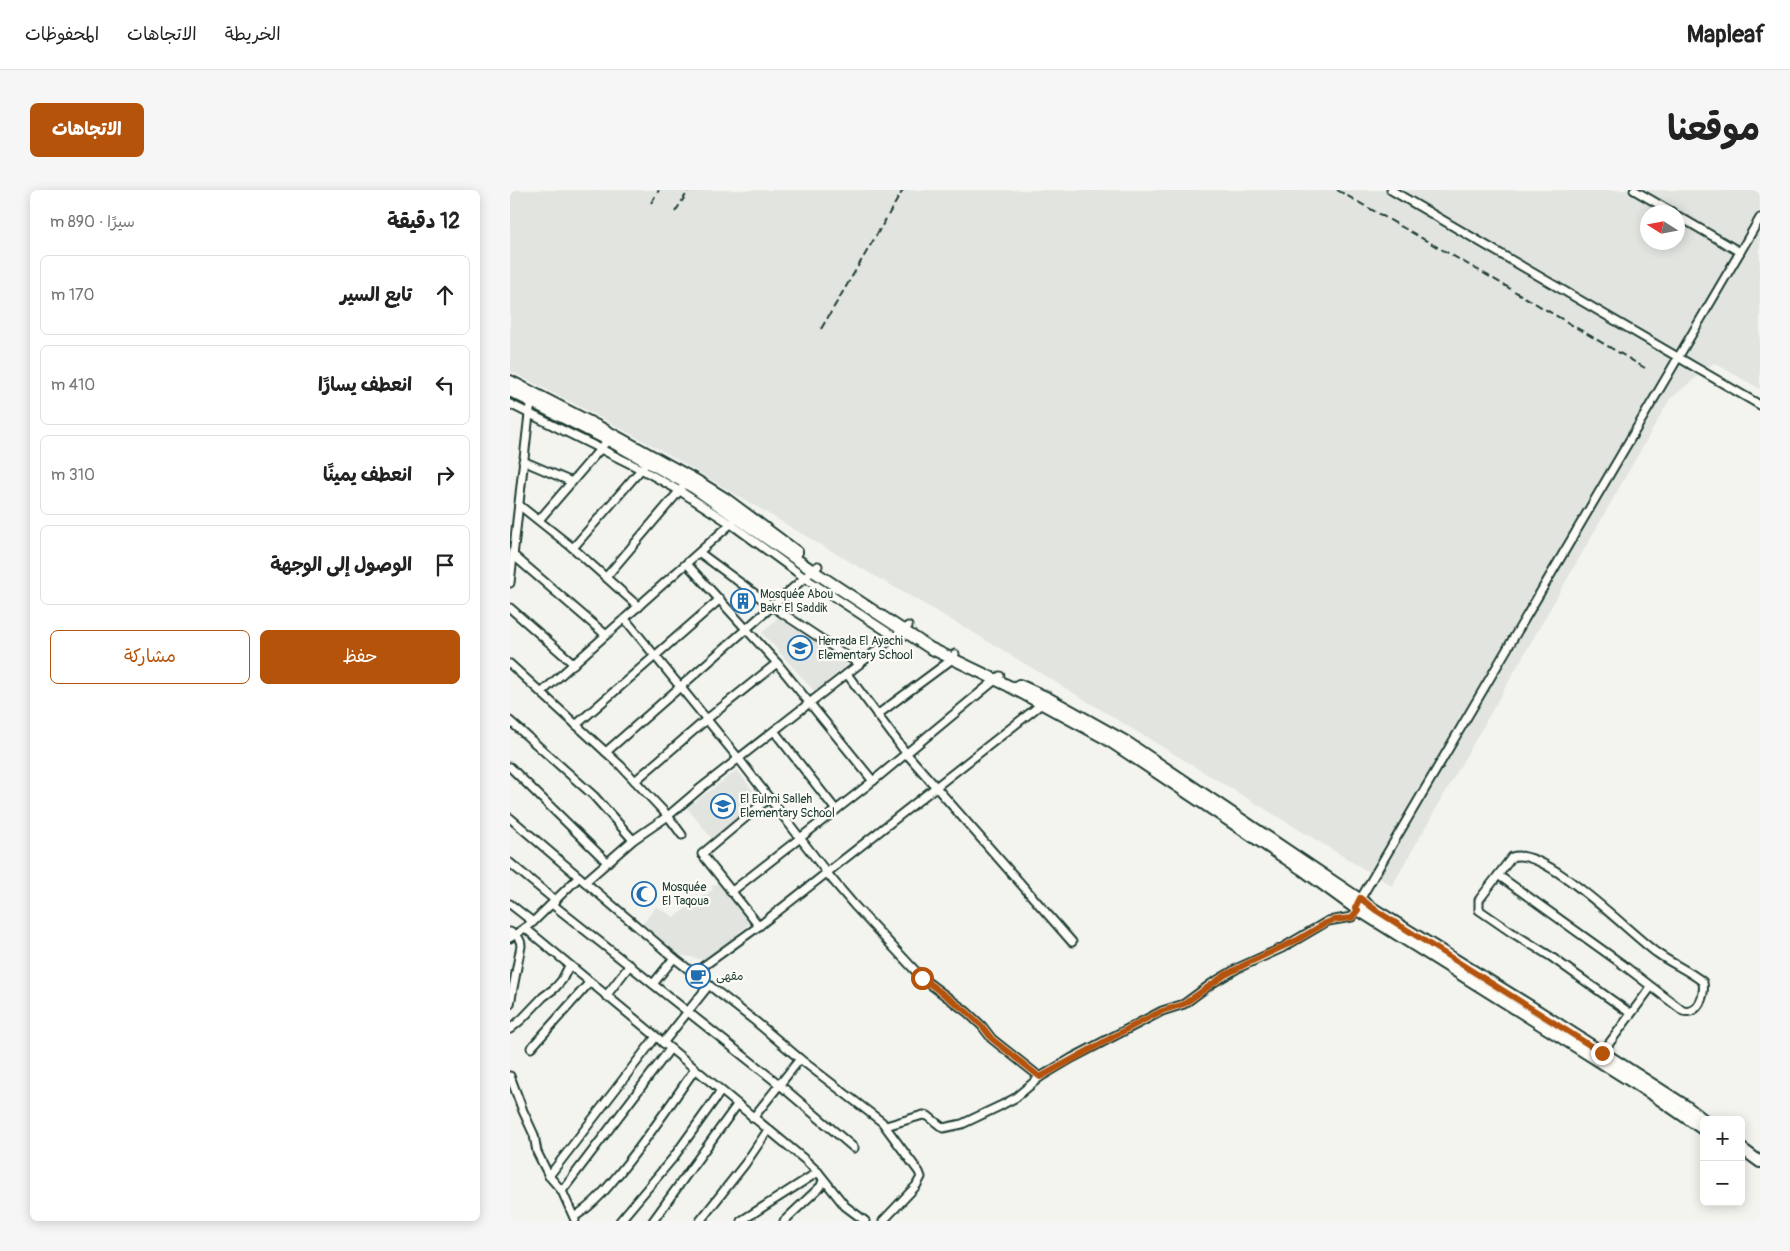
<!DOCTYPE html>
<html lang="ar">
<meta charset="utf-8">
<style>
:root{--surface:#fff;--page:#f6f6f6;--text:#222;--muted:#767676;--line:#e0e0e0;--accent:#b45309}
body{margin:0;font-family:Pangolin,"Playpen Sans Arabic",sans-serif;background:var(--page);color:var(--text);direction:rtl}
.controls{position:absolute;right:15px;bottom:15px;display:grid;overflow:hidden;border-radius:8px;box-shadow:0 2px 12px #0003}
.controls button{width:45px;height:45px;display:grid;place-items:center;padding:0;border:0;border-bottom:1px solid var(--line);background:var(--surface);color:var(--text);font:25px sans-serif}
.compass{position:absolute;left:1130px;top:15px;width:45px;height:45px;border-radius:50%;background:var(--surface);box-shadow:0 2px 12px #0003;rotate:281deg}
.stop{position:absolute;width:15px;height:15px;margin:-11px;border:4px solid #b45309;border-radius:50%;background:#fff}
.stop.end{background:#b45309;border-color:#fff;box-shadow:0 1px 5px #0008}
.list{margin:0;padding:0;list-style:none}
h2{display:flex;justify-content:space-between;align-items:center;height:65px;margin:0;padding:0 20px;font-size:21px}
h2 small{font-size:16px;font-weight:400;color:var(--muted)}
.list li{display:grid;grid-template-columns:32px 1fr auto;gap:15px;align-items:center;box-sizing:border-box;height:80px;margin:0 10px 10px;padding:0 10px;border:1px solid var(--line);border-radius:8px}
.list b{display:block;font-size:19px;white-space:nowrap}
.list em{font-size:16px;font-style:normal;color:var(--muted)}
.actions{display:flex;gap:10px;padding:15px 20px}
.actions a{flex:1;padding:11px 0;border:1px solid var(--accent);border-radius:8px;text-align:center;font-size:18px;color:var(--accent)}
.actions .main{background:var(--accent);color:#fff}
.icon{flex:none;width:28px;height:28px;fill:none;stroke:currentColor;stroke-width:2;stroke-linecap:round;stroke-linejoin:round}
.map{position:relative;flex:none;width:1250px;height:1031px;overflow:hidden;direction:ltr;border-radius:8px}
header{display:flex;align-items:center;gap:30px;box-sizing:border-box;height:70px;padding:0 25px;background:var(--surface);border-bottom:1px solid var(--line)}
header strong{font-size:24px}
nav{display:flex;gap:28px;margin-inline-start:auto;font-size:18px}
.intro{display:flex;align-items:center;justify-content:space-between;box-sizing:border-box;height:120px;padding:0 30px}
h1{margin:0;font-size:35px}
.button{padding:12px 22px;border-radius:8px;background:var(--accent);color:#fff;font-size:18px;font-weight:700}
main{display:flex;gap:30px;padding:0 30px}
aside{flex:1;background:var(--surface);border-radius:8px;box-shadow:0 2px 12px #0003}
.map>svg:first-child{display:block}
.built{fill:#e2e5df;fill-rule:evenodd}
.lines{fill:none;stroke-linecap:round;stroke-linejoin:round}
.street-casing{stroke:#1f3d34;stroke-width:11}
.secondary-casing{stroke:#1f3d34;stroke-width:14}
.street{stroke:#fdfcf7;stroke-width:7}
.secondary{stroke:#fdfcf7;stroke-width:10}
.rail{stroke:#1f3d34;stroke-width:2;stroke-dasharray:8 4;stroke-linecap:butt}
.route{stroke:#b45309;stroke-width:6}
.labels{text-anchor:middle;dominant-baseline:central;stroke-width:4.5;stroke-linejoin:round;paint-order:stroke}
.poi-label{font-size:12px;fill:#1f3d34;stroke:#fdfcf7;text-anchor:start}
</style>
<header>
<strong>Mapleaf</strong>
<nav><a>الخريطة</a><a>الاتجاهات</a><a>المحفوظات</a></nav>
</header>
<div class="intro"><h1>موقعنا</h1><a class="button">الاتجاهات</a></div>
<main>
<div class="map">
<svg width="1250" height="1031" viewBox="0 0 1250 1031">
<rect width="100%" height="100%" fill="#f4f4ef"/>
<filter id="ink" filterUnits="userSpaceOnUse"><feTurbulence type="fractalNoise" baseFrequency=".02" numOctaves="2"/><feDisplacementMap in="SourceGraphic" scale="10" xChannelSelector="R" yChannelSelector="G"/><feConvolveMatrix kernelMatrix="1 2 1 2 8 2 1 2 1" color-interpolation-filters="sRGB"/></filter>
<g filter="url(#ink)">
<g class="built">
<path d="M0,0H1250V199L1204,173L1160,209L882,696L459,440L314,357L156,263L76,220L0,181ZM1138,22H1168V52H1138Z"/>
<path d="M268,427L338,474L305,502L252,443Z"/>
<path d="M227,580L252,612L203,650L177,618Z"/>
<path d="M209,692L241,732L198,771L165,764L131,736L146,716L164,727L193,706H195L203,699L201,697Z"/>
</g>
<g class="lines">
<defs>
<g id="street">
<path d="M881,0L1250,215"/>
<path d="M1124,0L1162,22"/>
<path d="M1168,26L1230,62"/>
<path d="M0,214L131,279L170,301L221,334L295,388L385,447"/>
<path d="M13,271L62,292"/>
<path d="M9,315L63,358L129,417"/>
<path d="M29,330L98,250"/>
<path d="M63,358L134,276"/>
<path d="M190,363L263,417L349,474"/>
<path d="M3,365L96,445"/>
<path d="M177,374L267,473L363,591"/>
<path d="M97,386L171,299"/>
<path d="M0,393L19,224L22,212"/>
<path d="M0,418L64,474"/>
<path d="M115,429L229,569L321,688L344,715L412,788L457,822L472,836L482,849L530,887"/>
<path d="M0,474L111,576L158,626L172,645"/>
<path d="M337,484L396,563L562,752"/>
<path d="M32,502L224,331"/>
<path d="M367,525L441,470L445,464"/>
<path d="M0,531L84,606L123,650"/>
<path d="M66,535L210,409"/>
<path d="M264,541L326,620"/>
<path d="M96,562L308,376"/>
<path d="M0,577L97,672"/>
<path d="M125,591L197,529L267,473"/>
<path d="M0,628L164,768L245,831L290,869L372,932L409,982L411,987L406,996L373,1031"/>
<path d="M0,673L46,711"/>
<path d="M988,685L1112,774L1173,821C1189,825 1195,805 1193,792C1178,780 1162,774 1147,763C1119,743 1035,656 1002,667L969,710V720L1001,742L1040,766L1120,823"/>
<path d="M75,692L123,650L158,626L192,597L398,436"/>
<path d="M221,702L363,591L490,486"/>
<path d="M848,713L1250,28"/>
<path d="M0,714L23,732"/>
<path d="M42,714L270,895L344,958"/>
<path d="M249,736L192,664L259,608"/>
<path d="M15,738L294,969L308,982L335,1016L355,1031"/>
<path d="M0,742C7,745 11,749 11,756L0,814"/>
<path d="M0,748L23,732L69,687"/>
<path d="M184,783L249,736L534,512"/>
<path d="M143,794L164,768"/>
<path d="M96,806L120,775"/>
<path d="M0,839L12,829L33,807L45,798L52,790L59,776"/>
<path d="M153,853L199,795"/>
<path d="M21,858L79,793"/>
<path d="M1092,863L1141,797"/>
<path d="M0,886L13,921L24,945L27,962L39,986L52,1001L65,1030"/>
<path d="M243,928L290,869"/>
<path d="M376,936L413,925L418,926L433,938L452,934L490,916L505,908L530,887L562,868L652,821L674,814L701,794L728,778L772,758L818,731L842,727L848,720"/>
<path d="M39,986L145,848"/>
<path d="M52,1001L160,859"/>
<path d="M64,1027C85,1014 100,995 115,976C140,945 162,912 185,879"/>
<path d="M110,1031L163,968L211,901"/>
<path d="M143,1031L227,915"/>
<path d="M190,1031L235,974L258,940"/>
<path d="M231,1031L308,982"/>
<path d="M274,1031L311,996L313,990"/>
</g>
<g id="secondary">
<path d="M0,191L89,237L187,291L216,309L287,362"/>
<path d="M0,201L98,250L184,298L303,381L420,458L499,496L595,548L793,680L845,718L1143,905L1194,940"/>
<path d="M509,495L538,508L615,551L867,721L1028,821L1176,916L1194,930"/>
<path d="M1231,958L1250,972"/>
</g>
</defs>
<use href="#street" class="street-casing"/>
<use href="#secondary" class="secondary-casing"/>
<use href="#street" class="street"/>
<use href="#secondary" class="secondary"/>
<g class="rail">
<path d="M827,0L982,88L1135,178"/>
<path d="M141,13L149,0"/>
<path d="M165,22L179,0"/>
<path d="M311,139L393,0"/>
</g>
</g>
</g>
<g class="lines" filter="url(#ink)">
<path class="route" d="M412,788L457,822L472,836L482,849L530,887L632,831L652,821L674,814L715,785L738,773L787,750L814,734L823,730L842,728L848,720L845,718L850,708L867,721L1092,863"/>
</g>
<defs>
<symbol id="building-ring" viewBox="-11 -11 22 22"><circle r="9.5" fill="#fdfcf7" stroke="#1f6fb2" stroke-width="1.5"/><path d="M-4-6H4V6H1V3H-1V6H-4ZM-2.5-4.3h1.7v1.8h-1.7ZM.8-4.3h1.7v1.8H.8ZM-2.5-1h1.7V.8h-1.7ZM.8-1h1.7V.8H.8Z" fill="#1f6fb2"/></symbol>
<symbol id="school-ring" viewBox="-11 -11 22 22"><circle r="9.5" fill="#fdfcf7" stroke="#1f6fb2" stroke-width="1.5"/><path d="M0-5L7-2L0 1L-7-2ZM-4 1L0 2.5L4 1V4Q0 6-4 4Z" fill="#1f6fb2"/></symbol>
<symbol id="mosque-ring" viewBox="-11 -11 22 22"><circle r="9.5" fill="#fdfcf7" stroke="#1f6fb2" stroke-width="1.5"/><path d="M3.5-4.9A6 6 0 1 0 3.5 4.9A5 5 0 1 1 3.5-4.9Z" fill="#1f6fb2"/></symbol>
<symbol id="cafe-ring" viewBox="-11 -11 22 22"><circle r="9.5" fill="#fdfcf7" stroke="#1f6fb2" stroke-width="1.5"/><path d="M-5.5-4.5H6V0H3Q3 3.5 0 3.5H-2.5Q-5.5 3.5-5.5 0ZM3-3.2v2h1.7v-2ZM-6 4.5H4V6H-6Z" fill="#1f6fb2"/></symbol>
</defs>
<g fill-rule="evenodd">
<use href="#building-ring" x="219" y="397" width="28" height="28"/>
<use href="#school-ring" x="276" y="444" width="28" height="28"/>
<use href="#school-ring" x="199" y="602" width="28" height="28"/>
<use href="#mosque-ring" x="120" y="690" width="28" height="28"/>
<use href="#cafe-ring" x="174" y="772" width="28" height="28"/>
</g>
<g class="labels">
<g class="poi-label">
<text x="250" y="404">Mosquée Abou<tspan x="250" dy="14">Bakr El Saddik</tspan></text>
<text x="308" y="451">Herrada El Ayachi<tspan x="308" dy="14">Elementary School</tspan></text>
<text x="230" y="609">El Eulmi Salleh<tspan x="230" dy="14">Elementary School</tspan></text>
<text x="152" y="697">Mosquée<tspan x="152" dy="14">El Taqoua</tspan></text>
<text x="206" y="786">مقهى</text>
</g>
</g>
</svg>
<div class="controls">
<button>+</button>
<button>−</button>
</div>
<svg class="compass" viewBox="-18 -18 36 36"><path d="M0-13l5 13h-10z" fill="#e53935"/><path d="M0 13l5-13h-10z" fill="#767676"/></svg>
<div class="stop" style="left:412px;top:788px"></div>
<div class="stop end" style="left:1092px;top:863px"></div>
</div>
<aside>
<h2>12 دقيقة<small>سيرًا · 890 m</small></h2>
<ul class="list">
<li><svg class="icon" aria-label="ahead" viewBox="0 0 24 24"><path d="M12 20V5M6 11l6-6 6 6"/></svg><div><b>تابع السير</b></div><em>170 m</em></li>
<li><svg class="icon" aria-label="left" viewBox="0 0 24 24"><path d="M17 20v-9H6M10 6l-5 5 5 5"/></svg><div><b>انعطف يسارًا</b></div><em>410 m</em></li>
<li><svg class="icon" aria-label="right" viewBox="0 0 24 24"><path d="M7 20v-9h11M14 6l5 5-5 5"/></svg><div><b>انعطف يمينًا</b></div><em>310 m</em></li>
<li><svg class="icon" aria-label="arrive" viewBox="0 0 24 24"><path d="M6 21V4h12l-3 4 3 4H6"/></svg><div><b>الوصول إلى الوجهة</b></div></li>
</ul>
<div class="actions"><a class="main">حفظ</a><a>مشاركة</a></div>
</aside>
</main>
